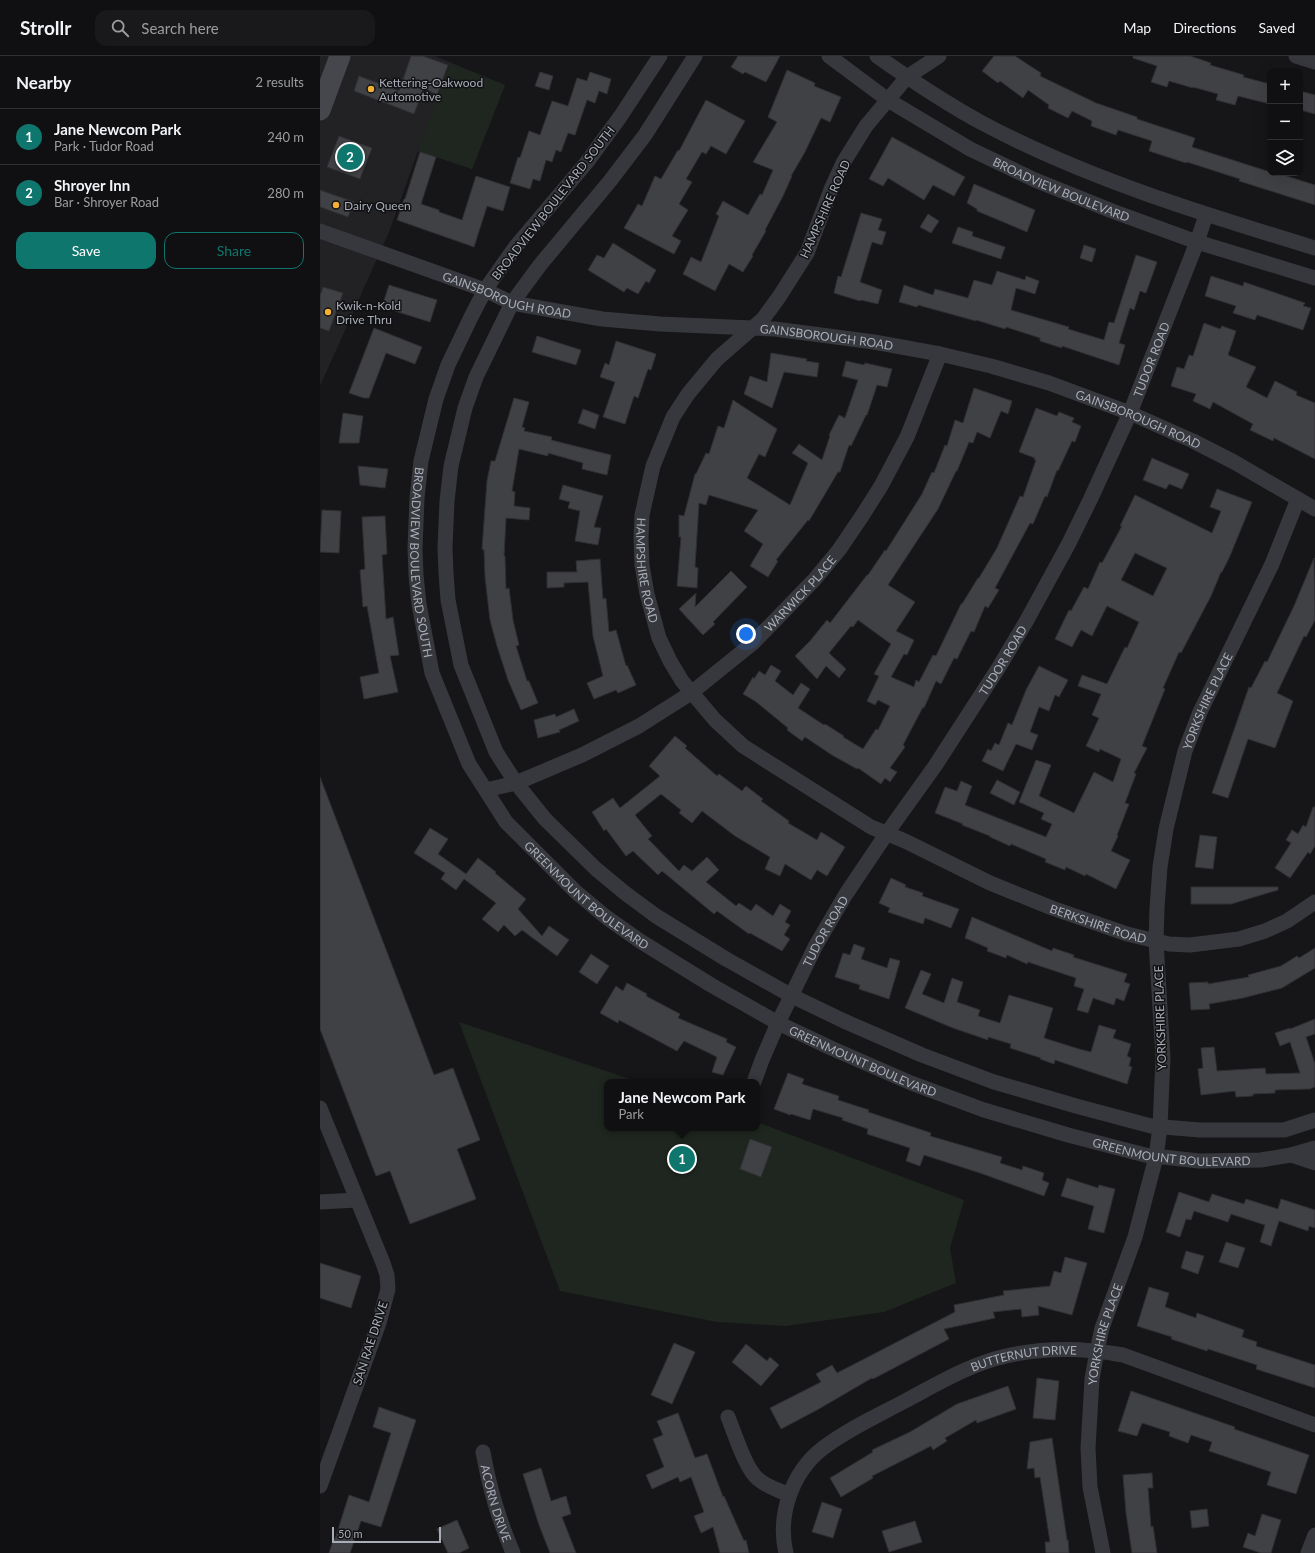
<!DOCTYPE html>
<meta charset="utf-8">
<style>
:root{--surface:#101012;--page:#19191b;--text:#f1f3f6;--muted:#9c9d9f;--line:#303032;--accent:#0f766e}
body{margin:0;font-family:Lato,sans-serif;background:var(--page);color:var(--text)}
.controls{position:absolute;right:12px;top:12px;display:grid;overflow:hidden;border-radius:8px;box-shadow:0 4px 16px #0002}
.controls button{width:36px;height:36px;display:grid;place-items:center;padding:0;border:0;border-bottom:1px solid var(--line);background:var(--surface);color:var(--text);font:20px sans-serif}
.scale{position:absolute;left:12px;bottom:10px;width:109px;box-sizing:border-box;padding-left:4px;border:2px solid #a8adb8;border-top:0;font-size:11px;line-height:14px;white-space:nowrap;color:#a8adb8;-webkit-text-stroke:3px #111113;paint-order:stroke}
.you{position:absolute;left:426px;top:578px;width:14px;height:14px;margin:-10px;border:3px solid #fff;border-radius:50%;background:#1a73e8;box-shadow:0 0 0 6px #1a73e833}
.badge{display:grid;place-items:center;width:26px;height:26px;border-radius:50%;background:var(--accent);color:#fff;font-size:13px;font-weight:700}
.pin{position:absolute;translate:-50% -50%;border:2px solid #fff;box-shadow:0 1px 4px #0006}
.popup{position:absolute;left:284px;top:1023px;width:156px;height:52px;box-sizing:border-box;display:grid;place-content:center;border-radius:8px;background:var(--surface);filter:drop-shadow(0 1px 3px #0005);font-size:13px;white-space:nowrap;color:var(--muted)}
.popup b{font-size:15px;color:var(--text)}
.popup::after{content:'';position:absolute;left:50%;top:100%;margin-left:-8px;border:8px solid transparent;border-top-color:var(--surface)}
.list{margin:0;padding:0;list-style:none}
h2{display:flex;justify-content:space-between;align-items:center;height:52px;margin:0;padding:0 16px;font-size:17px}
h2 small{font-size:13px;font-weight:400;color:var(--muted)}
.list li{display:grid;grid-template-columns:26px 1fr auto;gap:12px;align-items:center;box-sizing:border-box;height:56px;padding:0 16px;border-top:1px solid var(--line)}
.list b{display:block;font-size:15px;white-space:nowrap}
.list p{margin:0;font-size:13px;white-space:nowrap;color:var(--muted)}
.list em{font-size:13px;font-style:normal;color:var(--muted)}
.actions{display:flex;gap:8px;padding:12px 16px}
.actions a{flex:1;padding:9px 0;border:1px solid var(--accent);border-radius:12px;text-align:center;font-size:14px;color:var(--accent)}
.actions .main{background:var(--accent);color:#fff}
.icon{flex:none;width:22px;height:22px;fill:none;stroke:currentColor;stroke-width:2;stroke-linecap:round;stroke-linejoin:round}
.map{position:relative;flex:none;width:995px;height:1497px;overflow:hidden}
header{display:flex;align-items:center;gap:24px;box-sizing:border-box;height:56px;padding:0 20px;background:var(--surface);border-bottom:1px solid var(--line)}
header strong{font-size:19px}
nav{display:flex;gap:22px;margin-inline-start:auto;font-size:14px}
.search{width:280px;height:36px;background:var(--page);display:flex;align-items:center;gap:10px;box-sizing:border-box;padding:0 14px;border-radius:12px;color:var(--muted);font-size:15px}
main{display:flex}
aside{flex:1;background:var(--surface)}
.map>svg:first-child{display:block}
.built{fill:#222225}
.green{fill:#1e261f}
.building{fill:#404145;stroke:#303034;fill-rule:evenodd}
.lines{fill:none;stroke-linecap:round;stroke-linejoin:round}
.street{stroke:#37383d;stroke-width:15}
.secondary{stroke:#45474d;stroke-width:21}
.poi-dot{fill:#f2b134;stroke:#111113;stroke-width:1.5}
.labels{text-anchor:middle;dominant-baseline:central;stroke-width:3;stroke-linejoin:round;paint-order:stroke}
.poi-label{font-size:12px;fill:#a8adb8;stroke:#111113;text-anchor:start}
.street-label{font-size:12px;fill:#a8adb8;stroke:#111113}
</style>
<header>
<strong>Strollr</strong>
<div class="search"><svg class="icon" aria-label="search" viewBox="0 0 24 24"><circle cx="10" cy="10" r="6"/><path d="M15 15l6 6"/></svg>Search here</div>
<nav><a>Map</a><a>Directions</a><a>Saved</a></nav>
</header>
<main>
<aside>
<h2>Nearby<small>2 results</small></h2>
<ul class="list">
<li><span class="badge">1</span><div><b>Jane Newcom Park</b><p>Park · Tudor Road</p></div><em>240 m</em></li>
<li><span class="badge">2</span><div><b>Shroyer Inn</b><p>Bar · Shroyer Road</p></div><em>280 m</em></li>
</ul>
<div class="actions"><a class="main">Save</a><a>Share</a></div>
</aside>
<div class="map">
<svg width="995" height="1497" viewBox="0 0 995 1497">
<rect width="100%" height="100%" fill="#161618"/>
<path class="built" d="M0,0H115L185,29L152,113L98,95L69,176L0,330Z"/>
<g class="green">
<path d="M130,7L185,29L152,113L98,95Z"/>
<path d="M139,966L319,1026H287V1072H437V1066L644,1144L630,1192L636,1227L564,1256L466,1270L397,1266L240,1235Z"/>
</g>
<g class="building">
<path d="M91,0H103L128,9L117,39L104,32L94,58L34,35L39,20L79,35Z"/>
<path d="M418,0H460L446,26L425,16L423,18L411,11Z"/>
<path d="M674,0H695L721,17L720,20L776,47L817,61V63L875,82L872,91L950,116V117H957L995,129V149L919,125L920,123L867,106L866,107L829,95L832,85L798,74L796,79L771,70L772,65L752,55L748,62L728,52L729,49L708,34L703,42L680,25L678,27L662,15Z"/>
<path d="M813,0H870L891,7L890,9L924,19L923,21L950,28V48L918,40L915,49L896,44L898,38L873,31V32L849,25L847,31L831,26L837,10L813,2Z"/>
<path d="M467,14L495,27L494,30L521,41L510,66L501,62L485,96L471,120H472L463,140L445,174L446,175L432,199L433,200L423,216L409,208L395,235L363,218L371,201L381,206L399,160L396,158L403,145L428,159L440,138L442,139L453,114L433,106L457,66L448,61Z"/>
<path d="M220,16L233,20L229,34L215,30Z"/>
<path d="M270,16L291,23L287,38L279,35L275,47L267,44L255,79L248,77L241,96L236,94L232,106L226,104L220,125L213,123L210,133L190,127L198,101L200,102L209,75L220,79L232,45L248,50L257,22L267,25Z"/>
<path d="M980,35L995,39V58L980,54Z"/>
<path d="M386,44L425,65L406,98L391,90L386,98L382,96L366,123L372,126L359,148L368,154L352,180L361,185L354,198L304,172L318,148L322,150L335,120L341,123L358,94L359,95Z"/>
<path d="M19,80L52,92L40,123L7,111Z"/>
<path d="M572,81L645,121L634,140L613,129L604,144L568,122L563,130L549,123Z"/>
<path d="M100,96L116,101L101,148L119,154V156L142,164L156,120L190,131L183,155L167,150L154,191L77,164L84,143H85Z"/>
<path d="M654,128L715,154L707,176L657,155V153L647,147Z"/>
<path d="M0,134L34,146L28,161L0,151Z"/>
<path d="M541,157L562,163L558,174L566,176L562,189L552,186L540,226L562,234L558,248L541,244L540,245L514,237L518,220L521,221Z"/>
<path d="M608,158L619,165L611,177L600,171Z"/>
<path d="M638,171L653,176L652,180L685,191L681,203L632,187Z"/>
<path d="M293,187L336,214L329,227L326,225L318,238L307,232L304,236L268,214L277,199L284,202Z"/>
<path d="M764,189L776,193L772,206L760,202Z"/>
<path d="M816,199L837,206L826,237L820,235L814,254L810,252L799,287L805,289L799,309L742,290V292L720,285V282L686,271L685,273L656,264V265L598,249L597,251L579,246L584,229L613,239L615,233L648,242L654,224L672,229L677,215L705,224L706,220L719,225L715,238L696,232L691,254L749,271L748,273L784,284L789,266L794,267Z"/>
<path d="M891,220L923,230L924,226L985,247L983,250L991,252L983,274L937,259L935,264L913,257L916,250L885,240Z"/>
<path d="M69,229L117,244L110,266L62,251Z"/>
<path d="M3,231L23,237L9,275L0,272V240Z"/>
<path d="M884,267L900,273L902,270L916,275L908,299L936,311L926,331L947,342L955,325L977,336L976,339L995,347V403L954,382L953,385L930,374L933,368L893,346L890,353L873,345L876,338L851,330L857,311L864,313L869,299L873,300Z"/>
<path d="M54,272L102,291L95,308L66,297L49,342H44L29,337Z"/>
<path d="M217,280L261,294L256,309L212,296Z"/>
<path d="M296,285L336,298L331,314L328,313L318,342L314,340L305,368L283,361L295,326L280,321L285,307L289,309Z"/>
<path d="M451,297L487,303L486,305L499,307L497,321L464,316L452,352L424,338L430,320L447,326Z"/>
<path d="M526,305L544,309L545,307L572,313L567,331L557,329L547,359H546L531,390L529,389L520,416H518L489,465L488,464L456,504L458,505L448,521L430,510L443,488L424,475L438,454L389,439L386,449L379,447L375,511L378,512L377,532L357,530L361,481H359V459L364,460L375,418H376L386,397L389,398L398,370L404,372L413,344L457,373L445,401L439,398L427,422L470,449L488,407L472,397L479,388L502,404L510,380L509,379L519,359L525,362L538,324L522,320Z"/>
<path d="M654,332L692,345L688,358L681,355L670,382L657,376L653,387L649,386L637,415H636L618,453L568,529L595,546L576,575L594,584L587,599L584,598L571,621L594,631L596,624L599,626L613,599L616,600L641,548H642L658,522H659L677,492L700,440L703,441L716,404H714L715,402L699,396L716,352L737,360L739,356L754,362L752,366L761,370L755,386L752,385L738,415L737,414L727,441L725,440L713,468L710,467L675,532L679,534L668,552L665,550L654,576L651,575L637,603L634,602L621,628L616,625L604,652L603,651L583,689L585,691L570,712L577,716L570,726L565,722L561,728L538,712L537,713L512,699L485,681L482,685L467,674L468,672L435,645L423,638L433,621L434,623L439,615L445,619L451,609L461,615L455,625L473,639L481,627L490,633L478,652L504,669L505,668L524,680L523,681L543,693L556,673L558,674L570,650L558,644L555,649L547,645L559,620L554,618L571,588L538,564L533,571L531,570L509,597L526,613L519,622L506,610L497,623L475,600L490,585L507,564L510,567L547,519H548L565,494L566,495L602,438L612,416L614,417L625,389L627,390L635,364L643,367Z"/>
<path d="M194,342L209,346L202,371L205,372L204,375L232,381L231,384L291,399L287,419L262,413L263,407L228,397V400L199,393L192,435L195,436L194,450L210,452L209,464L186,462L184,500H185L186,533L189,532L193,564L199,589L196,590L207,625H209L218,647L201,654L188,624L177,590L170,564L165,521L164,494L162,493L167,425L171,405H175Z"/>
<path d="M263,353L279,359L275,373L258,367Z"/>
<path d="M23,357L43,360L39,387H19Z"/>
<path d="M832,402L869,418L862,433L849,428L846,433L823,424Z"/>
<path d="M38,410L68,413L65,432L40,429Z"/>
<path d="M243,429L283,440L274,471L281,472L278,489L255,485L260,455L248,452L250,446L239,443Z"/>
<path d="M897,433L932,446L910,500L902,516H901L891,540L861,597L859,596L843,632L845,633L822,690L827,692L814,717L816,718L805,747L809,748L797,779L798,780L791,795L810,804L796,833L766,818L765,820L746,811L745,814L725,806L726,803L691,788L690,790L670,781V780L642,769L643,768L615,757L625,731L637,735L641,725L652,730L645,749L726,781L732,768L721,763L724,757L699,746L716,704L731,709L719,740L754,757L774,716L793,726L801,703L780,693L779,696L766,690L779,662L772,659L781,638L758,630L762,619L787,628L805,591L807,592L819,566L787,550L772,580L761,574L752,591L735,583L749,554L751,555L764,531L768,533L780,506L782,507L802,470H800L815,439L892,477L901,455L890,451ZM815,497L847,512L833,540L801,524Z"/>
<path d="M2,454L21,455L19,497L0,496Z"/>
<path d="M65,460L67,498L62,499L66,563L73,561L79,599L70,600L78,636L44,643L40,621L59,617L47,550L43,551L40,514L45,513L42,461Z"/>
<path d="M994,502L995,564L986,581L984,580L957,637L973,645L955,692L928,683L908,742L892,737L929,631L931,632L945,605L947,606L974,550Z"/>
<path d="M280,503L283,543L286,542L289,576L296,574L306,610L307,609L316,629L298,637L296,634L274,643L267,627L283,620L273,580L268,526L244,527V531L227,532V516H257L256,505Z"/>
<path d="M411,515L427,531L393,566L395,568L383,579L359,553L376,537L375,551Z"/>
<path d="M719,610L748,624L739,641L735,639L729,655L719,651L710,676L718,679L712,694L696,688L683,715L662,705L668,693L671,695L675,687L679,689L688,667L692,669L706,634Z"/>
<path d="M254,653L259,665L239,674L240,676L218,682L214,664L235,658L236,661Z"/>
<path d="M355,680L367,690L365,692L397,720L399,718L422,735L426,730L443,743L441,745L469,765L468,767L497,784L501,776L525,791L507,820L497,814L491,824L465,808L460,820L445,813L450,801L415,780L382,755L372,767L359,757L361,754L341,738L315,759L332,780L328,783L359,815L364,809L372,815L387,801L399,814L386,826L416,850L419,847L431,855L436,848L453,860L460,848L471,855L465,866L470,869L464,879L470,883L462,895L430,877L429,878L397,855L394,858L342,815L338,819L313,795L306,800L286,773L284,775L272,756L293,742L300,752L340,720L329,710Z"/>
<path d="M0,721L114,1019L133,1012L160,1084L137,1093L156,1143L90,1168L70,1115L56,1120L0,973Z"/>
<path d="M677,724L700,736L694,749L670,737Z"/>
<path d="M993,751H995V790L990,798L988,796L970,822L955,812L971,787L966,784L972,774L978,778L983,769L986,771Z"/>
<path d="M110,772L128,783L118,798L146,818L158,802L176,816L175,817L206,843L198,853L222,880L229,870L249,884L237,900L202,874L195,880L184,869L178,876L162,863L176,847L144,823L136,834L121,823L125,817L94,797Z"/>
<path d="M880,779L897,781L893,813L875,811Z"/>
<path d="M571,822L586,829L585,831L603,837L602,840L639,853L631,872L605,862L603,868L568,856L570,852L559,847Z"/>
<path d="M871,831H958V834L911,848H871Z"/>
<path d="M652,861L732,895L733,892L754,899L753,901L807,918L804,926L810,928L804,945L796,942L794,949L773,942L768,957L757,954L764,933L754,930L756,922L708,906L707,908L687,899L686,902L667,895L668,892L645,882Z"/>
<path d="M534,888L545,892L541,903L567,912L570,902L580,905L569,943L539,933L540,929L515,921L523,897L530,899Z"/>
<path d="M995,892V912L962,932L923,942L889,948L890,953L871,954L869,927L888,926V928L929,921L928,919L961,910L977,900L979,902Z"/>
<path d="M271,898L289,910L277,928L259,916Z"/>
<path d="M601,914L611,918L602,938L624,947L632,922L643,926L637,946L660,954L658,960L680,967L689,939L733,952L724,982L759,993L771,996L779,969L796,974L793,982L811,988L807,1000L811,1002L809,1010L812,1011L807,1028L735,1004L734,1008L720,1003L721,1002L690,992L691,988L668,981V984L633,972L585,952Z"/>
<path d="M307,927L327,938L326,940L360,958L358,962L407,983L406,986L416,991L403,1019L392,1016L397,1001L389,997L364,985L357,995L299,964L298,967L280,957L296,930L303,935Z"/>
<path d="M995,963V978L986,981L995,1008V1031L990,1033L955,1034V1037L933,1038V1040L916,1041L915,1035L881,1039L878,1013L883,1012L881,992L894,991L897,1015L945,1012L946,1018L980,1017L970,986L960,990L955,977L970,972V973Z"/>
<path d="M468,1017L484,1023L482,1028L519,1040L518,1044L549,1054L548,1056L611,1077L610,1080L682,1101L680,1107L702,1114L703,1110L724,1117L722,1124L729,1127L724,1140L660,1117L604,1099L600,1110L586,1105L590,1092L547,1078L548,1073L522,1064L523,1062L493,1053L490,1064L471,1058L470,1059L454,1053Z"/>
<path d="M430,1083L452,1091L441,1121L420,1113Z"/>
<path d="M747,1122L778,1132L779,1129L795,1133L784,1177L768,1173L774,1150L741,1140Z"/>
<path d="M859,1136L889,1146L892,1138L924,1148L926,1143L958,1153L961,1143L995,1154V1172L989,1170L988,1175L959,1165L951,1190L940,1186L945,1169L911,1158L908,1166L874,1155L871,1164L866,1163L860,1181L846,1176Z"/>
<path d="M906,1186L925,1192L918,1212L899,1206Z"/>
<path d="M866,1195L884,1200L878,1218L861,1212Z"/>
<path d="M745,1201L767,1207L752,1259L718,1250L719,1259L702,1261L701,1253L673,1256L675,1262L624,1273L629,1283L553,1323L552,1322L497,1354L461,1373L450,1352L501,1326L496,1318L512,1309L517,1317L635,1256L634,1249L684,1239L683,1235L730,1230L734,1215L741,1217Z"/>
<path d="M0,1207L41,1220L31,1252L0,1242Z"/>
<path d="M829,1231L849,1237L845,1251L876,1262L877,1257L924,1274L922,1281L937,1286L936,1290L995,1309V1332L936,1313L937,1309L888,1293L887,1295L851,1283L852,1281L817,1270Z"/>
<path d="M354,1287L375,1296L352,1348L331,1339Z"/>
<path d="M426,1288L447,1305L450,1301L459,1309L441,1330L412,1306Z"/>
<path d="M717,1322L739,1325L735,1364L713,1362Z"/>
<path d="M688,1330L696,1353L657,1367L656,1364L625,1382L627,1385L613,1394L611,1390L552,1420L553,1422L521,1441L510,1422L553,1396L552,1394L590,1376L637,1348Z"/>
<path d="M811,1335L915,1371L914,1373L989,1399L976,1438L947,1429L951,1416L889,1395L892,1386L871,1379L868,1387L849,1380L850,1376L822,1367L817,1380L798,1375Z"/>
<path d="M59,1351L96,1364L61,1471L41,1465L30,1497H9L14,1482L15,1483L29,1439L49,1446L71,1377L53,1371Z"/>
<path d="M358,1357L375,1402L387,1398L403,1441L404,1440L424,1485L426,1484L429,1497H400L393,1471L381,1477L374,1460L384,1456L371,1421L360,1426L358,1421L332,1433L326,1419L344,1411L333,1383L343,1379L337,1365Z"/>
<path d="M732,1382L747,1484H748L749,1497H726L725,1486H730L720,1421L715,1422L714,1412L707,1413L710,1386Z"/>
<path d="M221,1412L231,1445L246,1440L251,1458L242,1461L256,1497H230L219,1469L203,1418Z"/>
<path d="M832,1417L833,1432H828L831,1471L833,1470L837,1497H812L806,1457L803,1419Z"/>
<path d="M502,1446L522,1453L513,1482L492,1476Z"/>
<path d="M887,1453L889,1470L872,1472L870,1455Z"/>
<path d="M942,1458L961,1464L951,1497H941L923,1491L928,1477L935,1480Z"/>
<path d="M137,1464L149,1492L139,1497H128L117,1473Z"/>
<path d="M595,1465L602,1486L569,1496L562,1475Z"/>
</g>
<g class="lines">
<g class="street">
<path id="s1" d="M340,0L300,61L267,106L196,190L165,234L151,261L128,309L116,343L101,405L97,442L95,493L96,519L99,548L112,617L149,708L186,766L256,836L286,861L320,885L391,929L458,967L511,992L591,1027L664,1054L748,1079L825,1099L879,1105L941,1104L971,1099L995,1092"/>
<path d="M375,0L346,46L325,79L290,125L220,209L192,247L156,321L145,352L131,410L127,445L125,492L126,517L128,544L141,609L176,696L196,727L225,763L276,813L305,837L336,860L406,903L472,940L524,965L602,999L674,1026L756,1050L831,1070L880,1074H964L995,1064"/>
<path id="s2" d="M509,0L568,44L650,93L715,124L792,155L877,186L995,222"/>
<path d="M557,0C591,24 627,48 664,68C768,123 883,158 995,192"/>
<path id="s3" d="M619,0L587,21L546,70L523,107L512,131L487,197L459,241L443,263L397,303L368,338L353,361L333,410L322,459L321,482L322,509L327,538L339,582L350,605L362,625L395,664L423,690L551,771L585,785L670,827L732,852L807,878L849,888L870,889L919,883L945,875L967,865L995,846"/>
<path d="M976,0L995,6"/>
<path id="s4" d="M0,175L165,234L192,247L282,263L340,268L455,273L554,286L620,298L671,310L729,327L810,357L873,385L914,406L995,453"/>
<path id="s5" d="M166,734L196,727L262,699L319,670L371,637L433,587L494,524L519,494L542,460L561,430L587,381L620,298"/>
<path id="s6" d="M434,1026L442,1004L458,967L496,889L526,838L567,777L615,710L679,611L707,564L749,487L771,442L810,357L877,186L886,159"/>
<path d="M0,1052L63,1207L67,1219L68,1233L59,1267L0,1430"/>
<path d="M971,1099L995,1107"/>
<path d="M0,1146L37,1144"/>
<path d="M408,1361C415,1378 425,1412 438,1423C447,1431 459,1434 469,1439"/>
<path id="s7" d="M163,1396C170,1434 178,1461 193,1497"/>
<path id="s8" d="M466,1497C457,1459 472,1416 503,1392C528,1373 557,1360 585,1345C617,1328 650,1308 686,1300C725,1291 765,1292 803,1299L995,1369"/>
<path id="s9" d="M783,1497L770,1431L768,1392L772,1323L777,1295L782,1272L815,1181L836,1101L840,1071L843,1002L836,885L837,852L840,811L846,773L865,695L880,656L952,508L978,443"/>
<path d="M988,1497L995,1479"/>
</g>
<path class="secondary" d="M0,54L20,0"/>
</g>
<g class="poi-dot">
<circle cx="51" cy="33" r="4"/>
<circle cx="16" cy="149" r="4"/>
<circle cx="8" cy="256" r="4"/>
</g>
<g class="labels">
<g class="poi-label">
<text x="59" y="26">Kettering-Oakwood<tspan x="59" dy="14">Automotive</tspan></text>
<text x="24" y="149">Dairy Queen</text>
<text x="16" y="249">Kwik-n-Kold<tspan x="16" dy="14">Drive Thru</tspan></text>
</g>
<g class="street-label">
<text stroke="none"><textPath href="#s2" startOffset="269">BROADVIEW BOULEVARD</textPath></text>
<text transform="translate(233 147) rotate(-52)">BROADVIEW BOULEVARD SOUTH</text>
<text transform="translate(505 153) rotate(-66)">HAMPSHIRE ROAD</text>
<text stroke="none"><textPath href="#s4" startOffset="198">GAINSBOROUGH ROAD</textPath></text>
<text stroke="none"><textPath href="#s4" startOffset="522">GAINSBOROUGH ROAD</textPath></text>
<text stroke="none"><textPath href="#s6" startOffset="827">TUDOR ROAD</textPath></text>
<text stroke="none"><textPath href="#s4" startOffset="846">GAINSBOROUGH ROAD</textPath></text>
<text stroke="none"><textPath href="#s1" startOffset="578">BROADVIEW BOULEVARD SOUTH</textPath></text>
<text stroke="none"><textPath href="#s3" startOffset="615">HAMPSHIRE ROAD</textPath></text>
<text stroke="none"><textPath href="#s5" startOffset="376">WARWICK PLACE</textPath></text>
<text stroke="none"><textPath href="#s6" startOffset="491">TUDOR ROAD</textPath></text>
<text stroke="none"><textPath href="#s9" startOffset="871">YORKSHIRE PLACE</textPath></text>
<text stroke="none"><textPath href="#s1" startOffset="966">GREENMOUNT BOULEVARD</textPath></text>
<text stroke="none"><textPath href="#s3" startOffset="1221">BERKSHIRE ROAD</textPath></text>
<text stroke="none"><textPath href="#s6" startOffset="167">TUDOR ROAD</textPath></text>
<text transform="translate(840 962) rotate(-92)">YORKSHIRE PLACE</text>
<text stroke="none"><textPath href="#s1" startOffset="1290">GREENMOUNT BOULEVARD</textPath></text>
<text stroke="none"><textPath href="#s1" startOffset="1614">GREENMOUNT BOULEVARD</textPath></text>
<text stroke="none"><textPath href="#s9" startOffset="222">YORKSHIRE PLACE</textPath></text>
<text transform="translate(50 1287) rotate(-72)">SAN RAE DRIVE</text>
<text stroke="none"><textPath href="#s8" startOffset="340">BUTTERNUT DRIVE</textPath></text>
<text stroke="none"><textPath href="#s7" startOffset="53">ACORN DRIVE</textPath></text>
</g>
</g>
</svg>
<div class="controls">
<button>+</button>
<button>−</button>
<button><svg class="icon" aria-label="layers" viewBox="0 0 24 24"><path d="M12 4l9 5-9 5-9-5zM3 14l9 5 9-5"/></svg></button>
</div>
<div class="scale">50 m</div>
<div class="you"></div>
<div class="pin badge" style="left:362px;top:1103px">1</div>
<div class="popup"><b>Jane Newcom Park</b>Park</div>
<div class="pin badge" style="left:30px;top:101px">2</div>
</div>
</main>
